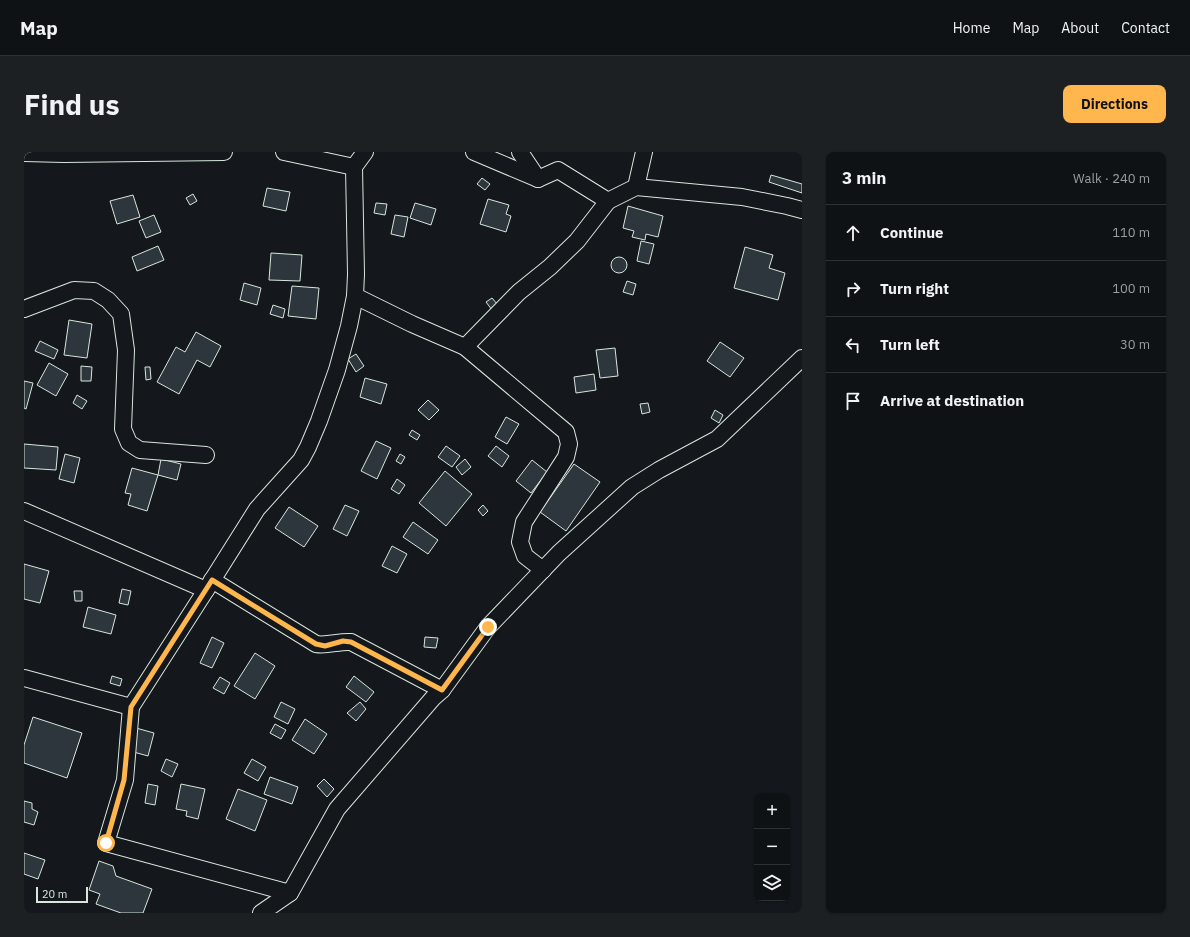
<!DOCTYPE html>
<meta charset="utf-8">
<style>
:root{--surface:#0f1215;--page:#1d2022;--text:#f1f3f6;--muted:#9b9ea0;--line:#2f3234;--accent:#ffb74d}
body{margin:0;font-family:"IBM Plex Sans",sans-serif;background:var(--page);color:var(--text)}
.controls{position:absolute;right:12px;bottom:12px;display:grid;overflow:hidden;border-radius:8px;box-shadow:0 1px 3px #0004}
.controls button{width:36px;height:36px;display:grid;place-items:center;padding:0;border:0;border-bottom:1px solid var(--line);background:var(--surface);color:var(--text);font:20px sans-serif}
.scale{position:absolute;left:12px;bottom:10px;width:52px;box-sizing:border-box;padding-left:4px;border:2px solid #d8e6dc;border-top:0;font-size:11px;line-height:14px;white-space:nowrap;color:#d8e6dc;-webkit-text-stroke:3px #14181c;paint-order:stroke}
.stop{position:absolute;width:12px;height:12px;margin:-9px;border:3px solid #ffb74d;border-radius:50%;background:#fff}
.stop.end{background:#ffb74d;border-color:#fff;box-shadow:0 1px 4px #0008}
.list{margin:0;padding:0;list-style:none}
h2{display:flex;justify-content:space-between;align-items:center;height:52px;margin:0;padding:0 16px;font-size:17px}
h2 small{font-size:13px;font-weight:400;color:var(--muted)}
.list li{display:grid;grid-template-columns:26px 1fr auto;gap:12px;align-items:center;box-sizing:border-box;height:56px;padding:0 16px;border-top:1px solid var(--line)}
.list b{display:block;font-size:15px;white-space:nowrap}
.list em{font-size:13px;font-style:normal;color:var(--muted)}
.icon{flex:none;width:22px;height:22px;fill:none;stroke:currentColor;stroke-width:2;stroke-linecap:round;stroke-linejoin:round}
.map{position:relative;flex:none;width:778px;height:761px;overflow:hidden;border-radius:8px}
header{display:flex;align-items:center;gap:24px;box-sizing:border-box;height:56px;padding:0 20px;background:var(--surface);border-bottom:1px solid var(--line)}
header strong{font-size:19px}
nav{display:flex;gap:22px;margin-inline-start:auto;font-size:14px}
.intro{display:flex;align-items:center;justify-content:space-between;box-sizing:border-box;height:96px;padding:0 24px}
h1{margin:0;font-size:28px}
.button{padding:10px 18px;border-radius:8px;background:var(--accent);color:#111;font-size:14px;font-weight:700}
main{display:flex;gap:24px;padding:0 24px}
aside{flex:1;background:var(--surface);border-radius:8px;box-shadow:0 1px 3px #0004}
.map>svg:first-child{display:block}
.building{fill:#2c363c;stroke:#d8e6dc}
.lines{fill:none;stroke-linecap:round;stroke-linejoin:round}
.minor-casing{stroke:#d8e6dc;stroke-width:18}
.minor{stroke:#14181c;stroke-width:16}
.route{stroke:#ffb74d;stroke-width:5}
</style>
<header>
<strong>Map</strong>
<nav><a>Home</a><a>Map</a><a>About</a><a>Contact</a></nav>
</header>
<div class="intro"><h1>Find us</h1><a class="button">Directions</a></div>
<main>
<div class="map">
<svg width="778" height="761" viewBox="0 0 778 761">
<rect width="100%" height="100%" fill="#14181c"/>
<g class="building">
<path d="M747,23L778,32V41L745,30Z"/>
<path d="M458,26L466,32L461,38L453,32Z"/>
<path d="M243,36L266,40L262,59L239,54Z"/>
<path d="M169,42L173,49L166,53L162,46Z"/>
<path d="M109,43L116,65L93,72L86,49Z"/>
<path d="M464,47L485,53L482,62L487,64L482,80L456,72Z"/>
<path d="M352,51L363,52L361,63L350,61Z"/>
<path d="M391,51L412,57L407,73L386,66Z"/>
<path d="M604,54L639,64L634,85L622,82L621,88L608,85L610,79L599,76Z"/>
<path d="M130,63L137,80L122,86L115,69Z"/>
<path d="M371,63L384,65L380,85L367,82Z"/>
<path d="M617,89L630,92L625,112L613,109Z"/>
<path d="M134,94L140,108L113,119L108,105Z"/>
<path d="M721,95L749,103L745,116L761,121L754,148L710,136Z"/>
<path d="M247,101L278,103L276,129L245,128Z"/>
<circle cx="595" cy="113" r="8"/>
<path d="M603,129L612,132L609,143L599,140Z"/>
<path d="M220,131L237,136L233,153L216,148Z"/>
<path d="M268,134L295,136L292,167L264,164Z"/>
<path d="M468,146L474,153L468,158L462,150Z"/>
<path d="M249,153L261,157L259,166L246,162Z"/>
<path d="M45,168L68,172L63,206L40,203Z"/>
<path d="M172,180L197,194L186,215L173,208L155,242L133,230L152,195L161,200Z"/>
<path d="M16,189L34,198L30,207L11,199Z"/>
<path d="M696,190L720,206L706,225L683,209Z"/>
<path d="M591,196L594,224L576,226L572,198Z"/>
<path d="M332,202L340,214L332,220L324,207Z"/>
<path d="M25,211L44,222L32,244L13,233Z"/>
<path d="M57,214L68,215L67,229H57Z"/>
<path d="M121,215H126L127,227L122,228Z"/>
<path d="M570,222L572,238L552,241L550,225Z"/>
<path d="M341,226L363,232L357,252L336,245Z"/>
<path d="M0,229L9,231L2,257L0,256Z"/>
<path d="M53,243L63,249L58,257L49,251Z"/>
<path d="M404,248L415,258L405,268L394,258Z"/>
<path d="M624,251L626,260L618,262L616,252Z"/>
<path d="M691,258L699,263L695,271L687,266Z"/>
<path d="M482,265L495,272L483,292L471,285Z"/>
<path d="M388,278L396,283L393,288L385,283Z"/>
<path d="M352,289L367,296L353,327L337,319Z"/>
<path d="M0,292L34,295L32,318L0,316Z"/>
<path d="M422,294L436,304L428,315L414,305Z"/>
<path d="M472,294L485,304L478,315L464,304Z"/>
<path d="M41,302L56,306L50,331L35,327Z"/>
<path d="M376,302L381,305L377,312L372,309Z"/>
<path d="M137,307L157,312L153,328L134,323Z"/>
<path d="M441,307L447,315L438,323L432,315Z"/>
<path d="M508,308L523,320L507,341L492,329Z"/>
<path d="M550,312L576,330L542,379L516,360Z"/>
<path d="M108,316L134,323L123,359L104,353L107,342L101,341Z"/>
<path d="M421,319L448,342L422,374L395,351Z"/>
<path d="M373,327L381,333L375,342L367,337Z"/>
<path d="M321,353L335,359L323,384L309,377Z"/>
<path d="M459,353L464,359L459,364L454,358Z"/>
<path d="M265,355L294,374L280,395L251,376Z"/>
<path d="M389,370L414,388L404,402L379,385Z"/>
<path d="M368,394L383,402L373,421L358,414Z"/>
<path d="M0,412L25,419L16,451L0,447Z"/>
<path d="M98,437L107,439L104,453L95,451Z"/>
<path d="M50,439H58V449H51Z"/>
<path d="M64,455L92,463L87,482L59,475Z"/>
<path d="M188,485L200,491L188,516L176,511Z"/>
<path d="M401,485L414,486L412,496L400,495Z"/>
<path d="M231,501L251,514L231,547L210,534Z"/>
<path d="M88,524L98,527L96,534L86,531Z"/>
<path d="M330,524L350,540L342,550L322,535Z"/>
<path d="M196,525L206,531L200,542L189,536Z"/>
<path d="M257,550L271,557L264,572L250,565Z"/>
<path d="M336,550L342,557L332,569L323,561Z"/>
<path d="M9,565L58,581L43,626L0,611V593Z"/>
<path d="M281,567L303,582L290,602L268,588Z"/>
<path d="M251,572L262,578L257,587L246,581Z"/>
<path d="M112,576L130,581L124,604L106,599Z"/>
<path d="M142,607L154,612L148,625L137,619Z"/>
<path d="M228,607L242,615L234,629L220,621Z"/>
<path d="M246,625L274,635L268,652L240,642Z"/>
<path d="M300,627L310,637L303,645L293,634Z"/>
<path d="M124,632L134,634L131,653L121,651Z"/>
<path d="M157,632L181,637L174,667L162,664L163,659L152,657Z"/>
<path d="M214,637L243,648L231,679L202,667Z"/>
<path d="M0,649L8,651V657L14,660L10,673L0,670Z"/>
<path d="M0,701L21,708L14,727L0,722Z"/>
<path d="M75,709L89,714L92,724L128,737L119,761H97L72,752L76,742L65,738Z"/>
</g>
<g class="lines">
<defs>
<g id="minor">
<path d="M260,0L330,15L341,0"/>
<path d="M450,0L514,27L534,18L584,49L612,35L718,45L763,54L778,58"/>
<path d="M496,0L514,27"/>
<path d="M0,1L40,2L200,0"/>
<path d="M612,35L620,0"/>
<path d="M331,144L388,172L441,195L495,140L526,115L553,89L584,49"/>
<path d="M0,157L50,138L70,139L84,148L97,162L102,198L99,277L105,291L116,298L182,303"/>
<path d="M441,195L542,280L545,292L542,305L500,370L496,390L501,404L519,418"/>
<path d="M0,359L182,438L233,357L277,308L284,295L295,269L313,218L325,174L331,144L332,122L330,15"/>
<path d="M188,428L292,492C304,494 315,489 327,490L418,538"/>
<path d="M182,438L107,555L101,628L82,691L266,741"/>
<path d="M0,526L107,555"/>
<path d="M237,761L266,741L313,657L409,546L418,538L464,475L535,401L608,335L635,318L693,287L778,206"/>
</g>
</defs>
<use href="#minor" class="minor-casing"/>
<use href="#minor" class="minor"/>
</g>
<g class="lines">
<path class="route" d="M82,691L100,628L107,555L188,428L292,492L301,494L319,489L327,490L418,538L464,475"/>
</g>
</svg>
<div class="controls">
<button>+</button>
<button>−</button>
<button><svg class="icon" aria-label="layers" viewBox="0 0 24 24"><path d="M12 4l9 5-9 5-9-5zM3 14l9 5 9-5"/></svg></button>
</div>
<div class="scale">20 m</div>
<div class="stop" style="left:82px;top:691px"></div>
<div class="stop end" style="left:464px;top:475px"></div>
</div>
<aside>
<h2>3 min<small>Walk · 240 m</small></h2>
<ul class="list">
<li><svg class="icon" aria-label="ahead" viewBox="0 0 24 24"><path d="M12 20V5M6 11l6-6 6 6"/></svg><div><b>Continue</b></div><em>110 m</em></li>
<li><svg class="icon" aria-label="right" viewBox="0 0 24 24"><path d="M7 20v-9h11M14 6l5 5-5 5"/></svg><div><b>Turn right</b></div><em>100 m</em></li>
<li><svg class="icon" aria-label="left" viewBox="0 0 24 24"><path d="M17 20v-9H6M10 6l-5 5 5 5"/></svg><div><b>Turn left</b></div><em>30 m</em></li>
<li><svg class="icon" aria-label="arrive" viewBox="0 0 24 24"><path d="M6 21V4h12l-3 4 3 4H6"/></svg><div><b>Arrive at destination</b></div></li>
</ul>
</aside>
</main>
